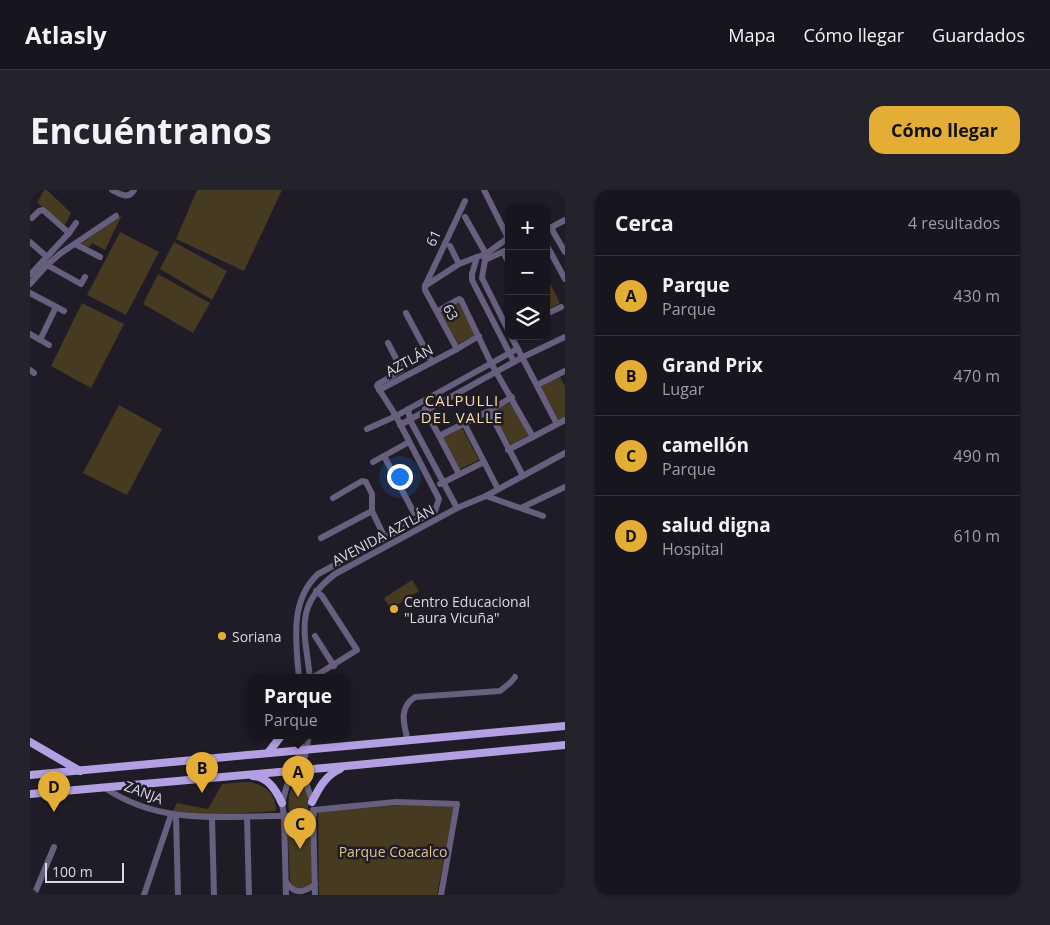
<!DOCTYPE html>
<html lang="es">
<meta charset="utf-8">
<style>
:root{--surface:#17151d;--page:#24222a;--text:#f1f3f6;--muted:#9e9fa4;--line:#36343b;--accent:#e4ad35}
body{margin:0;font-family:"Open Sans",sans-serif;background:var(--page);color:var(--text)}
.controls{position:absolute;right:15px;top:15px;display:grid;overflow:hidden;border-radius:10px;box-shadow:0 1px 4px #0004}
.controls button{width:45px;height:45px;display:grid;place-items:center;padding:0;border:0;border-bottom:1px solid var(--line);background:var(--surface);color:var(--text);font:25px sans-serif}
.scale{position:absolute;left:15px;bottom:12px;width:79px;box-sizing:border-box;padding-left:5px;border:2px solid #dad8e0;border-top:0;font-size:14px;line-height:18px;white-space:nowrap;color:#dad8e0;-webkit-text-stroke:4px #1f1c27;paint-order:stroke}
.you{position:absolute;left:369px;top:286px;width:18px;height:18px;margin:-12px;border:4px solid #fff;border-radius:50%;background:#1a73e8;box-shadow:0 0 0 8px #1a73e833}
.badge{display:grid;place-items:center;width:32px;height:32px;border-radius:50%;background:var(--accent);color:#111;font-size:16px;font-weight:700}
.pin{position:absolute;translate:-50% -41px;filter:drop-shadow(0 1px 2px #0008)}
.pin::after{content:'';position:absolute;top:26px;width:18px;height:15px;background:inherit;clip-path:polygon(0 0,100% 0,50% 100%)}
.popup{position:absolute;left:217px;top:484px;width:102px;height:65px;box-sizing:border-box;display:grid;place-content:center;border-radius:10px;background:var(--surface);filter:drop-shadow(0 1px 4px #0005);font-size:16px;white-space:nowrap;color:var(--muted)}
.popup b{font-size:19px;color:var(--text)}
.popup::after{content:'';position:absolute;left:50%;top:100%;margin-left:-10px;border:10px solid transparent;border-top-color:var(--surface)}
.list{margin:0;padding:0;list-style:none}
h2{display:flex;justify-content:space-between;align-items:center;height:65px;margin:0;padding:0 20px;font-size:21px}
h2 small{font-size:16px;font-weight:400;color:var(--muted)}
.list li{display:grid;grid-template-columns:32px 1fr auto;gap:15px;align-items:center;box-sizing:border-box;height:80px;padding:0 20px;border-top:1px solid var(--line)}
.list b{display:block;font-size:19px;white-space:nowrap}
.list p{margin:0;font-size:16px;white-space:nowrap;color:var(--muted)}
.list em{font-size:16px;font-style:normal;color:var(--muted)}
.icon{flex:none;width:28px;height:28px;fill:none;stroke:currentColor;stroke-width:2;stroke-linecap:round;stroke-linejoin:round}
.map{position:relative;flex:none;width:535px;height:705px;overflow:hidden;border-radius:15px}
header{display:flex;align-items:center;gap:30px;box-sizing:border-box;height:70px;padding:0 25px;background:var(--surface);border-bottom:1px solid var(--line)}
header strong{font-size:24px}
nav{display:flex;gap:28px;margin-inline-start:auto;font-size:18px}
.intro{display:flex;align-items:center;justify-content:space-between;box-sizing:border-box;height:120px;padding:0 30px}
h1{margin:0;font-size:35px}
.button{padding:12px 22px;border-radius:15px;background:var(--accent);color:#111;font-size:18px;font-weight:700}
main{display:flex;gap:30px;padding:0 30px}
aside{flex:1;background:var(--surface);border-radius:15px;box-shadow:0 1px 4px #0004}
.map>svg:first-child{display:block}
.green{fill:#463a21}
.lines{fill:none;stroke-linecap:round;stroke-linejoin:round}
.minor{stroke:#675f7e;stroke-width:6}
.major{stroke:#b3a0e2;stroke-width:8}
.poi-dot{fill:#e4ad35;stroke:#1f1c27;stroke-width:2}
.labels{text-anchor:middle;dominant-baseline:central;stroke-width:5;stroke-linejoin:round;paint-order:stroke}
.street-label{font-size:14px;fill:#dad8e0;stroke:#1f1c27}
.poi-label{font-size:14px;fill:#dad8e0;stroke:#1f1c27;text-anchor:start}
.park-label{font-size:14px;fill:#e1c288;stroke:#1f1c27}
.neighbourhood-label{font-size:15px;letter-spacing:1px;fill:#fcdea5;stroke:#1f1c27}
</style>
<header>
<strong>Atlasly</strong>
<nav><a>Mapa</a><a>Cómo llegar</a><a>Guardados</a></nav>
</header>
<div class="intro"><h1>Encuéntranos</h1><a class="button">Cómo llegar</a></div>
<main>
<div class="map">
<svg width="535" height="705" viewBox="0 0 535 705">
<rect width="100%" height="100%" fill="#1f1c27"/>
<g class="green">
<path d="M14,0H17L41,23L35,35L7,13Z"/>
<path d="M167,0H252L214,81L146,49Z"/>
<path d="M92,25L75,60L62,53L59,57L51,54Z"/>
<path d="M90,42L129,62L96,125L57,105Z"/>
<path d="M144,52L197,81L182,110L130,79Z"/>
<path d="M128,84L180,113L163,143L113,114Z"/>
<path d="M516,85L530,113L516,120Z"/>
<path d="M428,112L445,145L428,154L410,122Z"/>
<path d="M52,113L94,134L61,198L21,176Z"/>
<path d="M530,187L535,196V227L529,230L510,196Z"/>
<path d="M481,212L499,245L481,255L462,222Z"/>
<path d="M89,215L132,239L97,305L53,283Z"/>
<path d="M432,238L449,270L430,279L413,247Z"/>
<path d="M382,390L389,401L361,419L354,408Z"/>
<path d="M269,589C278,597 278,611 279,623L259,624C258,612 258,601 265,590Z"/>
<path d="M215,592C233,593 246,602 246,621L182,625L143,621L147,613L178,619L192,594Z"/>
<path d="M374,615L424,617L407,705H289L288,622Z"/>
<path d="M257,628H280L282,691L276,699L265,698L260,691Z"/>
</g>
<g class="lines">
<g class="minor">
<path d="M82,0C89,4 99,10 104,0"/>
<path d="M454,0L478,48L456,64L447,67L442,84V90L484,172"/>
<path d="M435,27L456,64"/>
<path d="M2,28L9,21L13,20L39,43"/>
<path d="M521,38L535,62"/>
<path d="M516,40L535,30"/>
<path d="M0,52L16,66"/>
<path d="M45,54L70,67"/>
<path d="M516,54L535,89"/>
<path d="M420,56L429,74"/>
<path d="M473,62L479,73"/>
<path d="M456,64L452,88L479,142"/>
<path d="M455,70L479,59"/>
<path d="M17,75L51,94L55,87"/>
<path d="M0,85L39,43L46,33"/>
<path d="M0,94L17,75L31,63L86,26"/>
<path d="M395,96L435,11"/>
<path d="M395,96V100L427,159"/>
<path d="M395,96L429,74L447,67"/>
<path d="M0,103L34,121"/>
<path d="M411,119L429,109L431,110L461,173L503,247"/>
<path d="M376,123L402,172"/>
<path d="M516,124L531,117"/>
<path d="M0,144L19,155"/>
<path d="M481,146L527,234"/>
<path d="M10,150L26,117"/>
<path d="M0,180L4,183"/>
<path d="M507,195L535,181"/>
<path d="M349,200L427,159L449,146"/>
<path d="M378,219L380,230L427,318"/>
<path d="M395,219L429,284"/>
<path d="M459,221L493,286"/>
<path d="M434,233L468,299"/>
<path d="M370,235L493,167L535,147"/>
<path d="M337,239L366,226L487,159"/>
<path d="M409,246L459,221L482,207"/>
<path d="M478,260L535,230"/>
<path d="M354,266L384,323"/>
<path d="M343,272L379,252"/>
<path d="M410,294L454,272"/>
<path d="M456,306L513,326"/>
<path d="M303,308L332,291L336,292L342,304V321L355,348"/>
<path d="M491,318L535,297"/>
<path d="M291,348L342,321"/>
<path d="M285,446L304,476"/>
<path d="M269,488C266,453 259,411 288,384L405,321L409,309L366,226L347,196L348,194L372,180L358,153"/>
<path d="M280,488C275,442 263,416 305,384L427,318L456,306L535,263"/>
<path d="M282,488L327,460L292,406L286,401"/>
<path d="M279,546L272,580L282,611"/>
<path d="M378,551C374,535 368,518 385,507L470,501L481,492L485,487"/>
<path d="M75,598C136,639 202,624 270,626L284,624"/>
<path d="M283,620L366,612L427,614L411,705"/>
<path d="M283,621L285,705"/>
<path d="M146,625L148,705"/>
<path d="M217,627L219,705"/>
<path d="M182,628L184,705"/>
<path d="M256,692C265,705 274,703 285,694"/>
<path d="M4,705L24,657"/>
<path d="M114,705L141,625"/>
<path d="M256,705L254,626L252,613L257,595L263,585L271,557V546"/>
</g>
<g class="major">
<path d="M0,552L50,581"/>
<path d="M238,563L251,546"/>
<path d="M0,585L535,536"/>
<path d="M223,586C238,587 246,600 252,613"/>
<path d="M0,604L316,576L535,555"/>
<path d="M282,612C289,598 295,586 310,579"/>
</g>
</g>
<g class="poi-dot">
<circle cx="364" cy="419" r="5"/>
<circle cx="192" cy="446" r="5"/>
</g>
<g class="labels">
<g class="street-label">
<text transform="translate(403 48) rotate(-65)">61</text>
<text transform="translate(421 122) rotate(62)">63</text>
<text transform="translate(379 170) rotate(-28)">AZTLÁN</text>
<text transform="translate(353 345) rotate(-28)">AVENIDA AZTLÁN</text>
<text transform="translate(114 602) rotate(21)">ZANJA</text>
</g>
<g class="poi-label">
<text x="374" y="411">Centro Educacional<tspan x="374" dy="16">"Laura Vicuña"</tspan></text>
<text x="202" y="446">Soriana</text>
</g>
<g class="park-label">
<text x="363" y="661">Parque Coacalco</text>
</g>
<g class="neighbourhood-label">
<text x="432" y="210">CALPULLI<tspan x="432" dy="17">DEL VALLE</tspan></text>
</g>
</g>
</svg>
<div class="controls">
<button>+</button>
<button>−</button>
<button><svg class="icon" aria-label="layers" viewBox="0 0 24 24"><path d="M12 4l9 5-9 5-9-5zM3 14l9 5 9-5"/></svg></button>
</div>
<div class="scale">100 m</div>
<div class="you"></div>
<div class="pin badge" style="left:268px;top:607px">A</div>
<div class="popup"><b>Parque</b>Parque</div>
<div class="pin badge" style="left:172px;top:603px">B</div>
<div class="pin badge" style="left:270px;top:659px">C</div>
<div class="pin badge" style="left:24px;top:622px">D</div>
</div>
<aside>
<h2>Cerca<small>4 resultados</small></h2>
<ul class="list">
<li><span class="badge">A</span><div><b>Parque</b><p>Parque</p></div><em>430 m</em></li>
<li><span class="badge">B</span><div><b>Grand Prix</b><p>Lugar</p></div><em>470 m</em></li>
<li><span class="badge">C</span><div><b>camellón</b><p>Parque</p></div><em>490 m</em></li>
<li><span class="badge">D</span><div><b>salud digna</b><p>Hospital</p></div><em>610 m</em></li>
</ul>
</aside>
</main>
